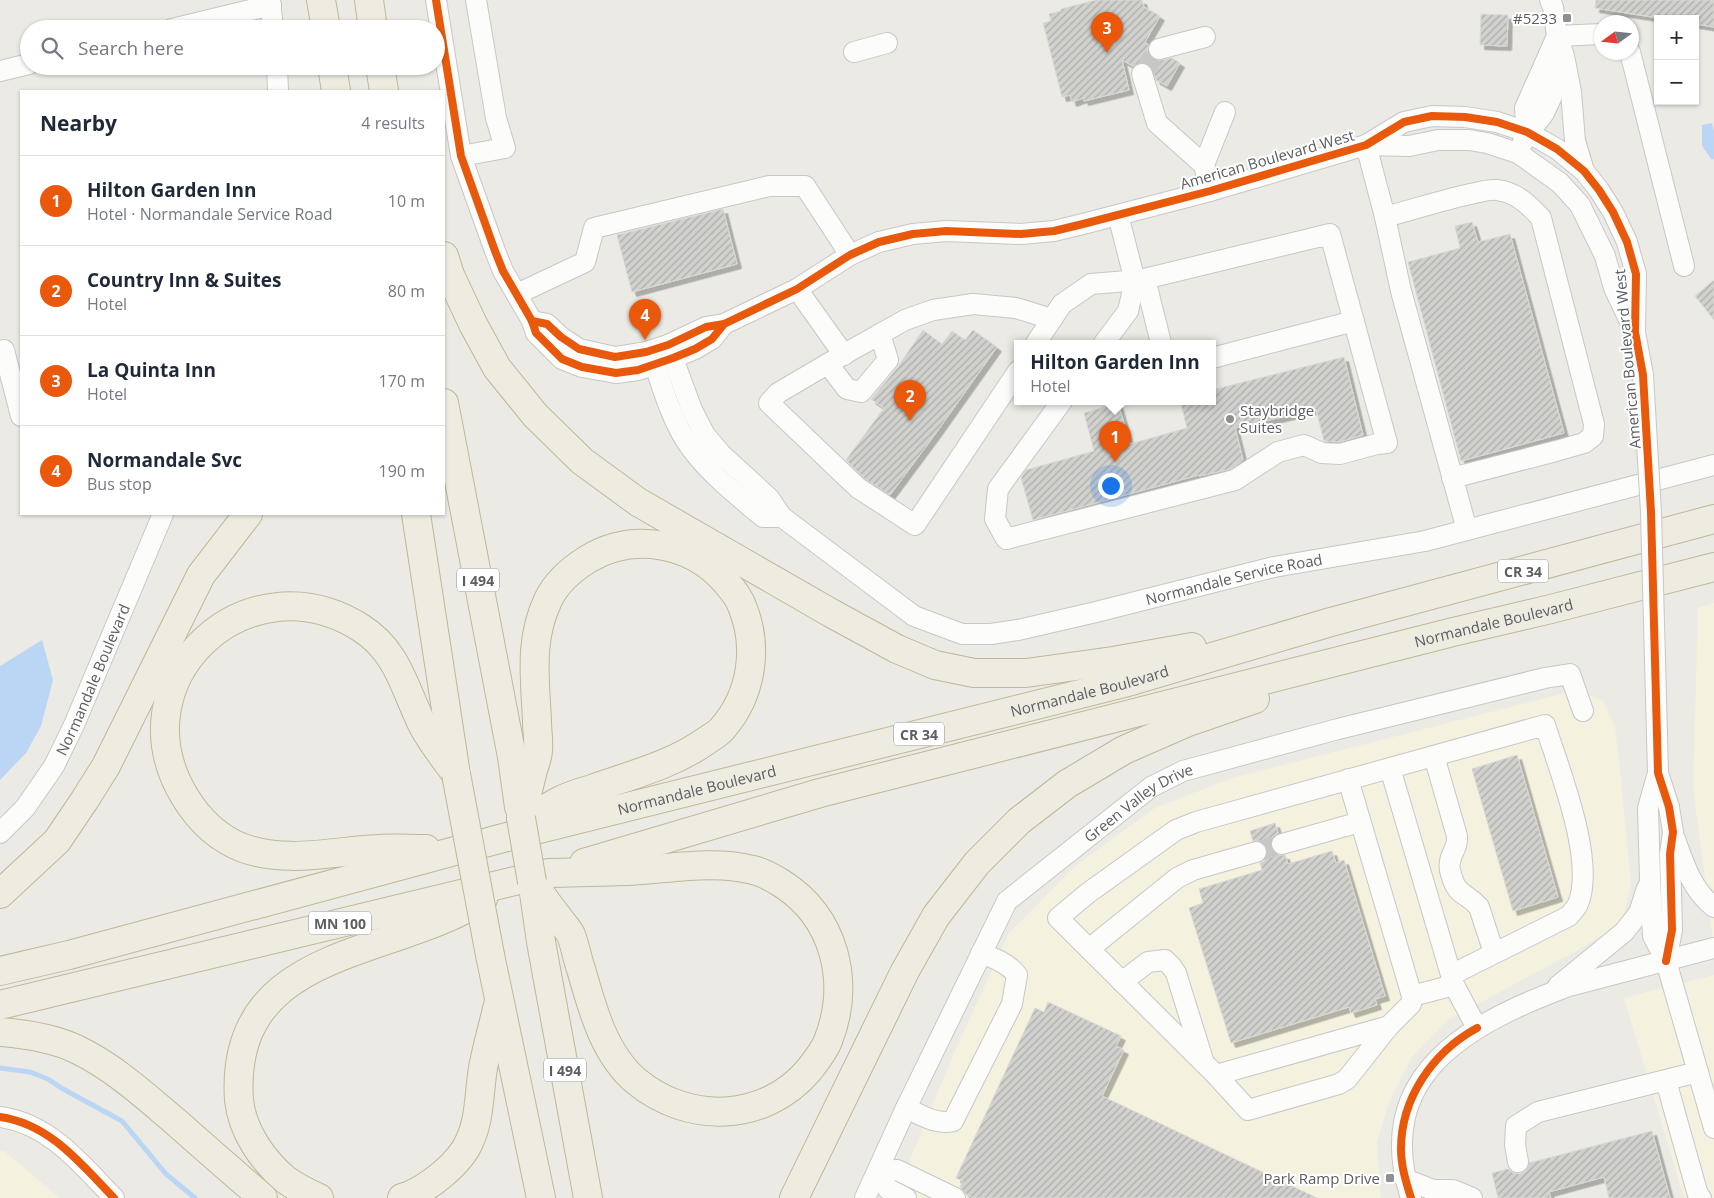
<!DOCTYPE html>
<meta charset="utf-8">
<style>
:root{--surface:#fff;--page:#f2f2f3;--text:#1f2937;--muted:#747a83;--line:#e0e1e3;--accent:#ea580c}
body{margin:0;font-family:"Open Sans",sans-serif;background:var(--page);color:var(--text)}
.controls{position:absolute;right:15px;top:15px;display:grid;overflow:hidden;border-radius:0px;box-shadow:0 1px 4px #0004}
.controls button{width:45px;height:45px;display:grid;place-items:center;padding:0;border:0;border-bottom:1px solid var(--line);background:var(--surface);color:var(--text);font:25px sans-serif}
.compass{position:absolute;left:1594px;top:15px;width:45px;height:45px;border-radius:50%;background:var(--surface);box-shadow:0 1px 4px #0004;rotate:255deg}
.you{position:absolute;left:1110px;top:485px;width:18px;height:18px;margin:-12px;border:4px solid #fff;border-radius:50%;background:#1a73e8;box-shadow:0 0 0 8px #1a73e833}
.badge{display:grid;place-items:center;width:32px;height:32px;border-radius:50%;background:var(--accent);color:#fff;font-size:16px;font-weight:700}
.pin{position:absolute;translate:-50% -41px;filter:drop-shadow(0 1px 2px #0008)}
.pin::after{content:'';position:absolute;top:26px;width:18px;height:15px;background:inherit;clip-path:polygon(0 0,100% 0,50% 100%)}
.popup{position:absolute;left:1014px;top:340px;width:202px;height:65px;box-sizing:border-box;display:grid;place-content:center;border-radius:0px;background:var(--surface);filter:drop-shadow(0 1px 4px #0005);font-size:16px;white-space:nowrap;color:var(--muted)}
.popup b{font-size:19px;color:var(--text)}
.popup::after{content:'';position:absolute;left:50%;top:100%;margin-left:-10px;border:10px solid transparent;border-top-color:var(--surface)}
.list{margin:0;padding:0;list-style:none}
h2{display:flex;justify-content:space-between;align-items:center;height:65px;margin:0;padding:0 20px;font-size:21px}
h2 small{font-size:16px;font-weight:400;color:var(--muted)}
.list li{display:grid;grid-template-columns:32px 1fr auto;gap:15px;align-items:center;box-sizing:border-box;height:90px;padding:0 20px;border-top:1px solid var(--line)}
.list b{display:block;font-size:19px;white-space:nowrap}
.list p{margin:0;font-size:16px;white-space:nowrap;color:var(--muted)}
.list em{font-size:16px;font-style:normal;color:var(--muted)}
.icon{flex:none;width:28px;height:28px;fill:none;stroke:currentColor;stroke-width:2;stroke-linecap:round;stroke-linejoin:round}
.map{position:relative;flex:none;width:1714px;height:1198px;overflow:hidden}
.search{position:absolute;background:var(--surface);box-shadow:0 1px 4px #0004;left:20px;top:20px;width:425px;height:55px;display:flex;align-items:center;gap:12px;box-sizing:border-box;padding:0 18px;border-radius:28px;color:var(--muted);font-size:19px}
.panel{position:absolute;background:var(--surface);box-shadow:0 1px 4px #0004;left:20px;top:90px;width:425px;height:425px;border-radius:0px}
.map>svg:first-child{display:block}
.commercial{fill:#f4f1de}
.water{fill:#bbd6f4}
.lines{fill:none;stroke-linecap:round;stroke-linejoin:round}
.stream{stroke:#bbd6f4;stroke-width:5}
.building{fill:url(#building-hatch);stroke:#dad9d4;filter:url(#shadow)}
.minor-tunnel{stroke:#c7c7c4;stroke-width:20;stroke-dasharray:20 10;stroke-linecap:butt}
.minor-casing{stroke:#c7c7c7;stroke-width:22}
.highway-casing{stroke:#c0b795;stroke-width:30}
.minor{stroke:#fcfcfb;stroke-width:20}
.highway{stroke:#eeece1;stroke-width:28}
.minor-bridge-casing{stroke:#c7c7c7;stroke-width:22;stroke-linecap:butt}
.highway-bridge-casing{stroke:#c0b795;stroke-width:30;stroke-linecap:butt}
.minor-bridge{stroke:#fcfcfb;stroke-width:20}
.highway-bridge{stroke:#eeece1;stroke-width:28}
.cycleway-casing{stroke:#fff;stroke-width:11}
.cycleway{stroke:#e8590c;stroke-width:8}
.poi-dot{fill:#8d8f90;stroke:#fff;stroke-width:2}
.labels{text-anchor:middle;dominant-baseline:central;stroke-width:4;stroke-linejoin:round;paint-order:stroke}
.shield{fill:#fff;stroke:#8c8e92;stroke-width:1}
.shield-label{font-size:14px;font-weight:bold;fill:#5b5e63}
.poi-label{font-size:15px;fill:#5b5e63;stroke:#fff;text-anchor:end}
.street-label{font-size:15px;fill:#5b5e63;stroke:#fff}
</style>
<div class="map">
<svg width="1714" height="1198" viewBox="0 0 1714 1198">
<defs>
<pattern id="building-hatch" width="6" height="6" patternUnits="userSpaceOnUse" patternTransform="scale(1.25)"><rect width="6" height="6" fill="#d1d1ce"/><path d="M-1 1l2-2M0 6l6-6M5 7l2-2" fill="none" stroke="#adadab"/></pattern>
<filter id="shadow"><feDropShadow dx="4.5" dy="4.5" stdDeviation="0" flood-color="#0004"/></filter>
</defs>
<rect width="100%" height="100%" fill="#ebeae5"/>
<g class="commercial">
<path d="M1714,603V949L1693,788L1698,608Z"/>
<path d="M1577,690L1603,701L1615,727L1620,769L1631,884L1622,923L1580,949L1448,1020L1412,1057L1389,1102L1377,1143L1381,1198H894L954,1053L1009,933L1075,866L1155,808L1232,778Z"/>
<path d="M1714,975V1198H1684L1624,998Z"/>
<path d="M0,1151H4L60,1198H0Z"/>
</g>
<g class="water">
<path d="M1712,123L1714,131V159L1712,160L1702,146V125Z"/>
<path d="M42,640L53,680L41,726L26,753L0,780V666Z"/>
</g>
<g class="lines">
<path class="stream" d="M0,1068L30,1072L48,1079L63,1089L122,1121L166,1174L195,1198"/>
</g>
<g class="building">
<path d="M1096,0H1142L1144,7L1160,16L1145,42L1148,44L1147,52L1151,58L1156,61L1172,58L1180,63L1167,86L1156,80L1150,65L1145,63H1139L1133,66L1122,60L1129,90L1084,101L1083,98L1072,102L1070,95L1062,97L1043,23L1051,21L1049,14L1061,11V9Z"/>
<path d="M1596,0H1714V27L1695,24V19H1665L1595,8Z"/>
<path d="M1481,14L1508,15L1507,46L1480,45Z"/>
<path d="M723,209L737,264L632,292L617,235Z"/>
<path d="M1472,222L1478,242L1510,234L1564,433L1461,461L1408,262L1460,248L1455,226Z"/>
<path d="M1714,280V320L1695,296Z"/>
<path d="M923,330L942,344L952,331L965,340L973,330L997,347L936,433L890,495L865,479L846,460L884,408L871,399L897,368Z"/>
<path d="M1344,357L1363,435L1339,442L1324,441L1316,409L1235,428L1243,460L1231,469L1199,476V475L1033,520L1021,478L1026,470L1094,451L1084,413L1118,403L1130,444L1187,428L1180,401H1212V390Z"/>
<path d="M1517,755L1558,897L1513,911L1472,769Z"/>
<path d="M1275,823L1278,833L1273,836L1271,841V848L1274,853L1279,855H1285L1288,864L1332,851L1336,863L1344,860L1385,996L1375,999L1377,1005L1351,1013L1349,1007L1231,1043L1189,908L1203,903L1199,889L1262,870L1260,863L1264,861L1267,855V848L1265,844L1259,841H1253L1250,831Z"/>
<path d="M1048,1002L1121,1036L1116,1046L1124,1050L1102,1096L1317,1198H974L966,1194L960,1187L963,1181L956,1178L1035,1008L1044,1012Z"/>
<path d="M1652,1131L1670,1198H1609L1604,1177L1549,1192L1551,1198H1498L1492,1173L1508,1169L1513,1173L1520,1174L1526,1171L1529,1163Z"/>
</g>
<g class="lines">
<g class="minor-tunnel">
<path d="M1142,74L1159,49"/>
<path d="M1256,852L1282,844"/>
</g>
<defs>
<g id="minor">
<path d="M270,0L273,29"/>
<path d="M436,0L461,156L495,251L503,271L532,321L536,333L562,359L582,367L616,373L638,370L673,358L695,349L712,339L724,324"/>
<path d="M1550,0L1553,7L1557,36L1564,56L1571,92L1575,141L1584,171"/>
<path d="M172,29L271,5"/>
<path d="M1557,36L1602,34"/>
<path d="M1159,49L1205,37"/>
<path d="M854,52L887,43"/>
<path d="M1630,52L1684,266"/>
<path d="M277,66L278,91"/>
<path d="M0,71L29,64"/>
<path d="M1142,74L1157,123L1204,165L1210,191"/>
<path d="M1527,132L1525,108L1557,36"/>
<path d="M1523,142C1529,129 1537,124 1544,113C1552,97 1560,77 1563,60"/>
<path d="M1366,145L1409,146L1438,140H1469L1487,143L1518,153L1560,183L1580,205L1605,256L1614,288L1633,328"/>
<path d="M1366,145L1385,217"/>
<path d="M461,156L505,148L496,118L476,0"/>
<path d="M1204,165L1225,112"/>
<path d="M1145,279L1161,343"/>
<path d="M797,289L844,355"/>
<path d="M517,294L585,262L594,228L769,186H805L850,255"/>
<path d="M532,321L547,324L561,337L579,349L615,357L646,352L668,345L706,327L724,324L797,289L850,255L879,242L913,234L946,231L1021,234L1054,231L1083,224L1210,191L1366,145L1404,122L1432,116L1465,117L1497,122L1527,132L1557,149L1584,171L1599,190L1613,212L1627,242L1636,274L1635,332L1643,375"/>
<path d="M1036,343L1062,304L1091,284L1140,280L1330,234L1387,443L1377,444L1340,454L1322,453L1304,445L1278,452L1235,480L1006,539L995,519L998,489L1062,401"/>
<path d="M1104,343L1128,311L1135,281L1118,215"/>
<path id="s1" d="M668,345L692,410L705,435L721,454L769,498L782,517L914,616L962,634H991L1018,630L1096,612L1274,567L1425,541L1714,465"/>
<path d="M4,350L21,416"/>
<path d="M651,353C661,383 672,423 691,448C711,475 738,496 763,517H782"/>
<path d="M1212,358L1354,321"/>
<path d="M828,364L847,389L861,392L888,360L880,334"/>
<path d="M1018,371L915,525L858,488L769,403L778,393L841,356L905,320L933,310L973,304L1016,308L1052,319"/>
<path d="M1452,478L1556,451L1584,443L1593,436L1594,424L1541,218C1529,205 1516,192 1497,190C1487,189 1476,193 1466,195C1439,201 1412,210 1385,217L1401,291L1438,425C1448,460 1457,495 1467,530"/>
<path d="M1655,660L1658,773L1669,807L1673,832L1670,854L1672,930L1666,961"/>
<path d="M1434,756L1457,836C1458,850 1451,851 1450,862C1449,866 1450,871 1451,874C1457,897 1466,892 1479,907L1494,953"/>
<path d="M1390,768L1454,985L1477,1028"/>
<path d="M1658,773L1648,808L1650,879L1653,936L1666,961L1714,1128"/>
<path d="M1348,779L1412,996L1411,1004L1389,1026L1347,1079L1339,1084L1248,1110L1216,1075L1058,918L1088,893L1176,830L1196,822L1545,725C1559,769 1596,861 1578,904C1576,908 1572,912 1569,916L1451,975"/>
<path id="s2" d="M0,833L25,808L54,766L74,725L163,514"/>
<path d="M1675,839C1684,864 1692,890 1714,907"/>
<path d="M1282,844L1360,822"/>
<path d="M1089,949L1177,878L1193,870L1256,852"/>
<path d="M1122,982L1148,962L1165,960L1171,966L1176,973L1203,1060"/>
<path d="M1558,986L1624,932L1639,913L1647,888"/>
<path d="M1412,996L1454,985"/>
<path d="M1216,1075L1389,1026"/>
<path d="M1666,1081L1698,1195L1701,1198"/>
<path d="M906,1108C921,1115 936,1125 953,1121L1012,1004L1017,975C1009,964 994,958 981,953"/>
<path d="M0,1117C50,1124 81,1164 114,1198"/>
<path d="M1518,1162L1515,1144L1516,1126L1538,1112L1698,1072"/>
<path d="M877,1173L897,1170L955,1198"/>
<path d="M877,1173L888,1189L906,1198"/>
<path d="M1405,1179L1433,1190H1453L1472,1198"/>
<path id="s3" d="M865,1198L906,1108L1007,901L1151,787L1183,771L1338,729L1545,678L1570,674L1583,711"/>
<path d="M1411,1198C1371,1074 1470,1023 1569,986L1714,948"/>
</g>
<g id="highway">
<path d="M321,0L326,29"/>
<path d="M369,0L373,29"/>
<path d="M332,66L336,91"/>
<path d="M380,66L384,91"/>
<path d="M444,256L450,275L473,324L497,368L535,415L582,461L638,502L831,613L897,649L935,665L974,673H1026L1113,661L1192,647"/>
<path d="M444,403L512,757L519,807"/>
<path d="M416,514L455,768"/>
<path d="M520,827C533,818 547,806 561,800C571,795 582,792 592,789C631,775 672,765 706,741C711,737 718,734 722,729C752,695 759,647 742,606C739,597 732,589 726,582C692,542 633,532 588,559C572,569 556,583 548,600C529,640 535,678 537,721C537,731 539,741 538,750C538,757 535,764 533,770C529,786 525,802 521,818"/>
<path d="M426,849C411,849 395,848 379,849C334,851 287,864 243,848C217,838 199,820 185,797C114,681 246,555 361,628C398,651 405,690 423,726C432,743 445,759 456,774"/>
<path id="s4" d="M584,863L820,793L1453,632L1551,609L1714,567"/>
<path d="M533,886L541,942L588,1198"/>
<path d="M0,894L57,841L84,801L106,766L201,575L248,514"/>
<path d="M490,955L541,1198"/>
<path id="s5" d="M0,971L69,955L503,838L1124,683L1331,622L1714,519"/>
<path d="M0,1005L548,873C580,872 612,872 644,870C680,867 718,861 753,870C763,872 773,878 781,883C835,917 851,982 828,1041C824,1051 816,1061 809,1070C764,1123 688,1124 636,1081C604,1054 592,1008 581,969C577,958 575,945 571,935C568,929 562,923 558,917C549,906 541,894 532,882"/>
<path d="M0,1032C26,1034 54,1038 78,1050C115,1068 145,1096 176,1122C205,1148 234,1173 263,1198"/>
<path d="M319,1198C308,1193 296,1187 286,1180C263,1161 242,1131 239,1100C230,964 356,958 449,917C461,912 472,905 483,899"/>
<path d="M402,1198C426,1191 461,1163 470,1140C480,1118 479,1092 483,1068C487,1047 493,1026 498,1005"/>
<path d="M794,1198L905,971L936,916L977,863L1019,821L1067,784L1124,750L1188,722L1255,699"/>
</g>
</defs>
<use href="#minor" class="minor-casing"/>
<use href="#highway" class="highway-casing"/>
<use href="#minor" class="minor"/>
<use href="#highway" class="highway"/>
<defs>
<path id="minor-bridge" d="M1643,375L1651,512L1655,660"/>
<g id="highway-bridge">
<path d="M456,774L490,955"/>
<path d="M521,818L532,882"/>
</g>
</defs>
<use href="#minor-bridge" class="minor-bridge-casing"/>
<use href="#highway-bridge" class="highway-bridge-casing"/>
<use href="#minor-bridge" class="minor-bridge"/>
<use href="#highway-bridge" class="highway-bridge"/>
<defs>
<g id="cycleway">
<path d="M436,0L461,156L495,251L503,271L532,321L536,333L562,359L582,367L616,373L638,370L673,358L695,349L712,339L724,324"/>
<path d="M532,321L547,324L561,337L579,349L615,357L646,352L668,345L706,327L724,324L797,289L850,255L879,242L913,234L946,231L1021,234L1054,231L1083,224L1210,191L1366,145L1404,122L1432,116L1465,117L1497,122L1527,132L1557,149L1584,171L1599,190L1613,212L1627,242L1636,274L1635,332L1643,375L1651,512L1658,773L1669,807L1673,832L1670,854L1672,930L1666,961"/>
<path d="M0,1117C50,1124 81,1164 114,1198"/>
<path d="M1411,1198C1406,1182 1401,1166 1401,1149C1401,1098 1433,1052 1477,1028"/>
</g>
</defs>
<use href="#cycleway" class="cycleway-casing"/>
<use href="#cycleway" class="cycleway"/>
</g>
<g class="poi-dot">
<rect x="1562" y="13" width="10" height="10" rx="2.5"/>
<circle cx="1230" cy="419" r="5"/>
<rect x="1385" y="1173" width="10" height="10" rx="2.5"/>
</g>
<g class="labels">
<g class="shield">
<rect x="1498" y="559.5" width="50" height="23" rx="4"/>
<rect x="457" y="568.5" width="42" height="23" rx="4"/>
<rect x="894" y="722.5" width="50" height="23" rx="4"/>
<rect x="309" y="911.5" width="62" height="23" rx="4"/>
<rect x="544" y="1058.5" width="42" height="23" rx="4"/>
</g>
<g class="shield-label">
<text x="1523" y="571">CR 34</text>
<text x="478" y="580">I 494</text>
<text x="919" y="734">CR 34</text>
<text x="340" y="923">MN 100</text>
<text x="565" y="1070">I 494</text>
</g>
<g class="poi-label">
<text x="1557" y="18">#5233</text>
<text x="1240" y="410" text-anchor="start">Staybridge<tspan x="1240" dy="17">Suites</tspan></text>
<text x="1380" y="1178">Park Ramp Drive</text>
</g>
<g class="street-label">
<text transform="translate(1267 159) rotate(-16)">American Boulevard West</text>
<text transform="translate(1627 359) rotate(-95)">American Boulevard West</text>
<text stroke="none"><textPath href="#s1" startOffset="705">Normandale Service Road</textPath></text>
<text stroke="none"><textPath href="#s4" startOffset="941">Normandale Boulevard</textPath></text>
<text stroke="none"><textPath href="#s2" startOffset="181">Normandale Boulevard</textPath></text>
<text stroke="none"><textPath href="#s5" startOffset="1125">Normandale Boulevard</textPath></text>
<text stroke="none"><textPath href="#s5" startOffset="720">Normandale Boulevard</textPath></text>
<text stroke="none"><textPath href="#s3" startOffset="494">Green Valley Drive</textPath></text>
</g>
</g>
</svg>
<div class="controls">
<button>+</button>
<button>−</button>
</div>
<svg class="compass" viewBox="-18 -18 36 36"><path d="M0-13l5 13h-10z" fill="#e53935"/><path d="M0 13l5-13h-10z" fill="#747a83"/></svg>
<div class="you"></div>
<div class="pin badge" style="left:1115px;top:462px">1</div>
<div class="popup"><b>Hilton Garden Inn</b>Hotel</div>
<div class="pin badge" style="left:910px;top:421px">2</div>
<div class="pin badge" style="left:1107px;top:53px">3</div>
<div class="pin badge" style="left:645px;top:340px">4</div>
<div class="search"><svg class="icon" aria-label="search" viewBox="0 0 24 24"><circle cx="10" cy="10" r="6"/><path d="M15 15l6 6"/></svg>Search here</div>
<section class="panel">
<h2>Nearby<small>4 results</small></h2>
<ul class="list">
<li><span class="badge">1</span><div><b>Hilton Garden Inn</b><p>Hotel · Normandale Service Road</p></div><em>10 m</em></li>
<li><span class="badge">2</span><div><b>Country Inn &amp; Suites</b><p>Hotel</p></div><em>80 m</em></li>
<li><span class="badge">3</span><div><b>La Quinta Inn</b><p>Hotel</p></div><em>170 m</em></li>
<li><span class="badge">4</span><div><b>Normandale Svc</b><p>Bus stop</p></div><em>190 m</em></li>
</ul>
</section>
</div>
